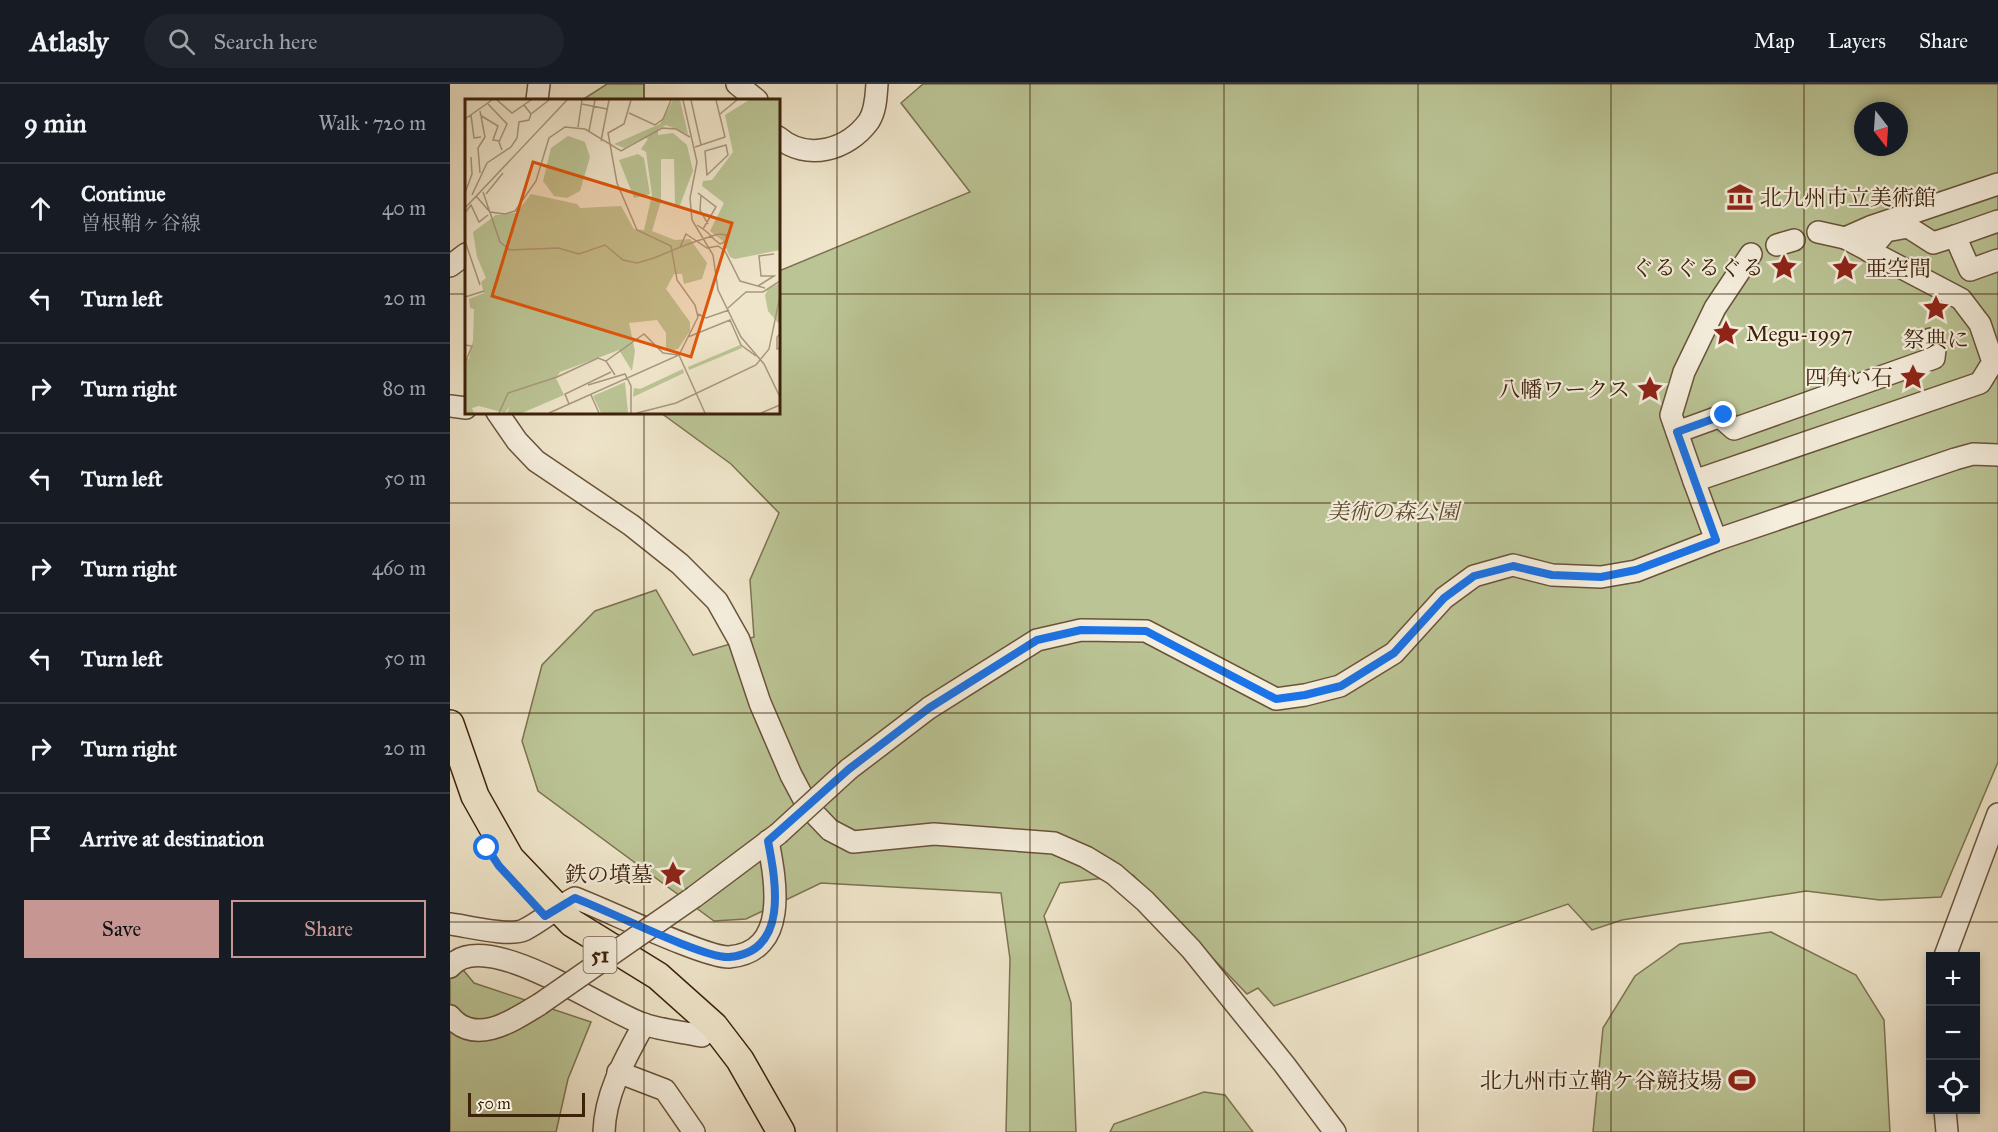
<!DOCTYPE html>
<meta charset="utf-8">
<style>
:root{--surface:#171b24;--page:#20242c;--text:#f1f3f6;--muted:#9ea1a6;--line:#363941;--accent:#c59692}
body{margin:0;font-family:"IM FELL Great Primer","Noto Serif JP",serif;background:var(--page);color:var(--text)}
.controls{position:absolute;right:18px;bottom:18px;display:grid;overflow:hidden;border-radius:0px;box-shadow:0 3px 9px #0003}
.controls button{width:54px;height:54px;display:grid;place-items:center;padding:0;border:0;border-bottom:2px solid var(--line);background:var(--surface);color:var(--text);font:30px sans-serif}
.compass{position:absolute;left:1404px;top:18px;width:54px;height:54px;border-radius:50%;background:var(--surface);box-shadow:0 3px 9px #0003;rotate:163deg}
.scale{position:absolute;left:18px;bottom:15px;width:117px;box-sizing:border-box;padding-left:6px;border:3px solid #3d220a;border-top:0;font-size:16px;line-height:21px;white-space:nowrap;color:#3d220a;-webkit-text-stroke:4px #f5eedd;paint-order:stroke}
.stop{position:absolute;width:18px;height:18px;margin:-14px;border:4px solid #1a73e8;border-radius:50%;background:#fff}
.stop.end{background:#1a73e8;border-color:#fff;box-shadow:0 2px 6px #0008}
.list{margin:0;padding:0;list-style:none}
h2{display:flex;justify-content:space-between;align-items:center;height:78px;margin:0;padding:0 24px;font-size:26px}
h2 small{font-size:20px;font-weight:400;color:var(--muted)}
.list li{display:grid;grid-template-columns:39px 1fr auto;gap:18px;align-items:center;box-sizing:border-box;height:90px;padding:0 24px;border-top:2px solid var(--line)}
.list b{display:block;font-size:22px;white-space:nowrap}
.list p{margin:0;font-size:20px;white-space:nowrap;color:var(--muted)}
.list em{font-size:20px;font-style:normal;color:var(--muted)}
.actions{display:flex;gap:12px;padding:18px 24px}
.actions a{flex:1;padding:14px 0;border:2px solid var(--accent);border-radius:0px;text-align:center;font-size:21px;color:var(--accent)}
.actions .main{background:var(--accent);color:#111}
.icon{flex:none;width:33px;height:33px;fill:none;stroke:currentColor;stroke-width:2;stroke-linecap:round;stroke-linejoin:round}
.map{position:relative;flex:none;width:1548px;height:1048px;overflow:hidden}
header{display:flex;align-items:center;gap:36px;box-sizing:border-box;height:84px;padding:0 30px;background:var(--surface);border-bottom:2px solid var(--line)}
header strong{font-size:28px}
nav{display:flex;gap:33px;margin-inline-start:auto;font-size:21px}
.search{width:420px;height:54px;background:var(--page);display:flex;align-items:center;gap:15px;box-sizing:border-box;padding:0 21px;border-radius:33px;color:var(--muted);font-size:22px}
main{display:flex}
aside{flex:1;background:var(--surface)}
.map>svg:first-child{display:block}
.green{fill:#bbc495;stroke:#7c7350;stroke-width:1.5;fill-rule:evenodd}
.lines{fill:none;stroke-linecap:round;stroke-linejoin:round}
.minor-casing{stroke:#6a533a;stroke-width:24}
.major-casing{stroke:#3d220a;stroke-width:30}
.minor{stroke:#f5eedd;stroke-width:21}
.major{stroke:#efe5ca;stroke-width:27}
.minor-bridge-casing{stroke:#6a533a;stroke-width:24;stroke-linecap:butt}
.minor-bridge{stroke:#f5eedd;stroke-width:21}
.route{stroke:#1a73e8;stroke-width:8}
.grid{fill:none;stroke:#3d220a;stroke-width:1.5;stroke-opacity:0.55}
.labels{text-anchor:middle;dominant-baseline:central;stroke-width:4.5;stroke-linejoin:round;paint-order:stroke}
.shield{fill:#f5eedd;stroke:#745f49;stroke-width:1.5}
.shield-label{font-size:21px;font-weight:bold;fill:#3d220a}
.poi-label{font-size:22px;fill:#3d220a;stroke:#f5eedd;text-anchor:end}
.park-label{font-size:22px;font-style:italic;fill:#5c4a2d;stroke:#f5eedd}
.inset-road{fill:none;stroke:#a8977d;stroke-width:1.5}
.view{fill:#df560c;fill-opacity:0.15;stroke:#df560c;stroke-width:3}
.inset-edge{fill:none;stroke:#3d220a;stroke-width:3}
</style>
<header>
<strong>Atlasly</strong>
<div class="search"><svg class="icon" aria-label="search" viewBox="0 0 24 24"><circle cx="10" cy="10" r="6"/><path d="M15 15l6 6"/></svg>Search here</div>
<nav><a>Map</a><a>Layers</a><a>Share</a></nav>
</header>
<main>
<aside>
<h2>9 min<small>Walk · 720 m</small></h2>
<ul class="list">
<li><svg class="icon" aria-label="ahead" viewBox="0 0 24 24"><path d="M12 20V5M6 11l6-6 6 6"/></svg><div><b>Continue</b><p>曽根鞘ヶ谷線</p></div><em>40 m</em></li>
<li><svg class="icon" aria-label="left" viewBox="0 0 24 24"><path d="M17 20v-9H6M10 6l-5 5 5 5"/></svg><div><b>Turn left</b></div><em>20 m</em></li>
<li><svg class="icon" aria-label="right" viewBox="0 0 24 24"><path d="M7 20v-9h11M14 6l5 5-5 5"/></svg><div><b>Turn right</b></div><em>80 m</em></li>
<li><svg class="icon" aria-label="left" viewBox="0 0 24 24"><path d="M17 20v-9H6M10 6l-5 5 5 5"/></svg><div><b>Turn left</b></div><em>50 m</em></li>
<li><svg class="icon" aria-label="right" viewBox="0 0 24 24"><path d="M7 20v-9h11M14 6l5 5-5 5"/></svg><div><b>Turn right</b></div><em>460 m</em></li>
<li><svg class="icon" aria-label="left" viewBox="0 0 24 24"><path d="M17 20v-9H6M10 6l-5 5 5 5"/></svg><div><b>Turn left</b></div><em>50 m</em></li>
<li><svg class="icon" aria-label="right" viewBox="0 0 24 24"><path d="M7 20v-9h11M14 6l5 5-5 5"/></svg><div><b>Turn right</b></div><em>20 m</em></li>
<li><svg class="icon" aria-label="arrive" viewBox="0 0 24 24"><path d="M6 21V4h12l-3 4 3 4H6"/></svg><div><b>Arrive at destination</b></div></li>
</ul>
<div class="actions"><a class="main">Save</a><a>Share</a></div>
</aside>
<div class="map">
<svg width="1548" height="1048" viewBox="0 0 1548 1048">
<rect width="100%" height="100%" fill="#efe5ca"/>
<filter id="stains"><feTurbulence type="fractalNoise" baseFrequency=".00333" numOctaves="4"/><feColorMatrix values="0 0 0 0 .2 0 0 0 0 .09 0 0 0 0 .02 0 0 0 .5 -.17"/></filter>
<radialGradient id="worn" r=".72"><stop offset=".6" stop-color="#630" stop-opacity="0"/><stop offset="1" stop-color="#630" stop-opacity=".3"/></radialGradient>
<g class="green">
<path d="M157,0H194V16H132Z"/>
<path d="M473,0H1548V678L1491,813L1430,816L1356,807L1172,836L1142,846L1118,820L824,922L808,904L797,910L683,791L610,799L594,832L621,919L626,1048H556L560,875L551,809L371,799L296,835L264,837L88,707L72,657L92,581L145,527L206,506L243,571L304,553L300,496L329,429L281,380L211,329L328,328L329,187L520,108L451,19ZM1413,27H1449V63H1413Z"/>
<path d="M1321,848L1406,891L1434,936L1440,1048H1143L1153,944L1185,892L1230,860Z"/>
<path d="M0,870L24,899L141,938L118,995L106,1048H0Z"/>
<path d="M754,1008L775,1011L803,1048H660L664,1040Z"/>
</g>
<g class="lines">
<defs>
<g id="minor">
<path d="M287,0L307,16"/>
<path d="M87,16L89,0"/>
<path d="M328,53C357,78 398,66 419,37C426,26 426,12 427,0"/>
<path d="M1505,152L1548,137"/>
<path d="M1395,154L1420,143L1548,100"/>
<path d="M1327,161L1344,156"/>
<path d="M1419,167L1436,147L1458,143L1483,159L1505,152L1520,186L1548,176"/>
<path d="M0,182L16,170"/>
<path d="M0,322L16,324"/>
<path d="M47,328L67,357L86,377L181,441L230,480L267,517L289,556L310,619L341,691L358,723L380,746L403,758L484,750L604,759L636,773L664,790L695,817L741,865L834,980L885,1048"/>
<path d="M1227,348L1274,331L1276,338L1284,345L1484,274L1485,265L1481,255"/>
<path d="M1244,397L1221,331L1234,288L1265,224L1301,170"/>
<path d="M1266,456L1244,397L1530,299L1543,278L1530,240L1511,215L1395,154L1368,148"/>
<path d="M399,685L479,624L587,556L631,546L696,547L826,615L855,611L890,602L944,569L994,514L1024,492L1063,481L1102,491L1151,493L1186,487L1266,456L1505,375L1523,370L1548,371"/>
<path d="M244,813L328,750"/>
<path d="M0,840C17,842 59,853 74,846C92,837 107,823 125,814C155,825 255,874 279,873C339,868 326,798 318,757"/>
<path d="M1495,872L1548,730"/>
<path d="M0,883C33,841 153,926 193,940C211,946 233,948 252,952"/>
<path d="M0,932C25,963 64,936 90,920"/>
<path d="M168,988L215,1006L244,1048"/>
<path d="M1495,1026L1497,1048"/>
<path d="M154,1048C155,1009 176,973 194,940"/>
</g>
<path id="major" d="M0,640L25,712L60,774L122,839L208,892L264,942L290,976L331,1048"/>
</defs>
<use href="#minor" class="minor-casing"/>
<use href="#major" class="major-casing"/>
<use href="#minor" class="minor"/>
<use href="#major" class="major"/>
<defs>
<g id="minor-bridge">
<path d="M328,750L399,685"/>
<path d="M90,920L244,813"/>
</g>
</defs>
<use href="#minor-bridge" class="minor-bridge-casing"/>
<use href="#minor-bridge" class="minor-bridge"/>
</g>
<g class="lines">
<path class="route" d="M37,764L49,782L95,832L125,814C154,825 255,875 279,873C339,868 326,798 318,757L399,685L479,624L587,556L631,546L696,547L826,615L855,611L891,602L944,569L994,514L1024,492L1063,482L1102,491L1151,493L1186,486L1266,456L1227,348L1274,331"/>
</g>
<path class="grid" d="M194,0V16M387,0V1048M580,0V1048M774,0V1048M968,0V1048M1161,0V1048M1354,0V1048M0,210H16M328,210H1548M194,328V1048M0,419H1548M0,629H1548M0,838H1548"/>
<defs>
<symbol id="museum-bare" viewBox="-9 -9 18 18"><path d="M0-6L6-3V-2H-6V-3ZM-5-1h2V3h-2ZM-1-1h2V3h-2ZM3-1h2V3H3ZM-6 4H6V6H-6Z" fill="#8f2418" stroke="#f5eedd" stroke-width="2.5" paint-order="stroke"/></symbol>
<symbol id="sight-bare" viewBox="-9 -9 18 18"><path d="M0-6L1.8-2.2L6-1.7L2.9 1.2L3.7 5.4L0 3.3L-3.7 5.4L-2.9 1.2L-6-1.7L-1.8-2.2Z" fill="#8f2418" stroke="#f5eedd" stroke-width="2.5" paint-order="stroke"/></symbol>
<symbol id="stadium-bare" viewBox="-9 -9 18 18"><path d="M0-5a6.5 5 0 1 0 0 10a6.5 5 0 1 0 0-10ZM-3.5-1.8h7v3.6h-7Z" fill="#8f2418" stroke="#f5eedd" stroke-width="2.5" paint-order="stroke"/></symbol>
</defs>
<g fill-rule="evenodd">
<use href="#museum-bare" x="1271" y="94" width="38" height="38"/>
<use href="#sight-bare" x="1315" y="164" width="38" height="38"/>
<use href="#sight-bare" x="1376" y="165" width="38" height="38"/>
<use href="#sight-bare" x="1467" y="205" width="38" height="38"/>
<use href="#sight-bare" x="1257" y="230" width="38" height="38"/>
<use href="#sight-bare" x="1444" y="274" width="38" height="38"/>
<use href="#sight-bare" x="1181" y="286" width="38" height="38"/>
<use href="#sight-bare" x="204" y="771" width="38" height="38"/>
<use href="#stadium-bare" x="1273" y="977" width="38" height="38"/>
</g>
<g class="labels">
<rect class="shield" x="133.5" y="853" width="33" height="36" rx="4.5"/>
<g class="shield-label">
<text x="150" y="871">51</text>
</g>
<g class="poi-label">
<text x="1310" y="113" text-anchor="start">北九州市立美術館</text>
<text x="1314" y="183">ぐるぐるぐる</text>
<text x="1415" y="184" text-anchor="start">亜空間</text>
<text x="1296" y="249" text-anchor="start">Megu-1997</text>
<text x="1486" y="255" text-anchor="middle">祭典に</text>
<text x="1443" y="293">四角い石</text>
<text x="1180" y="305">八幡ワークス</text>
<text x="203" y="790">鉄の墳墓</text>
<text x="1272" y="996">北九州市立鞘ケ谷競技場</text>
</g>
<g class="park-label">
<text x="943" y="427">美術の森公園</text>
</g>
</g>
<g transform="translate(15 15)">
<rect width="315" height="315" fill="#efe5ca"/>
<path d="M208,1H215L223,35L201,26L193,30V36L208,34L222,46L228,72L215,106H210L209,60H196V102L187,132L210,141L225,140L242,164L237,180L219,185L217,175H209L201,190L225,223V232L213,250L204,252L201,251V234L192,221L164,224L170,252L167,272L154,251L95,273L91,279L99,296L57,314H42L45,307L40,314L14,307L7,309L9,314H0V260H4L8,241L9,210L5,209L4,200L19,194L16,183L21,179L12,158L8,133L31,116L51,114L66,95L112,105L115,109L156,107L169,130L179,131L187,96L181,53L176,50L183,40L180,38L159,49L149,45L195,25ZM284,1H315V151L270,160L265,158L258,142L245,132L259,104L237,87L238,82L247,81L268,53L260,16ZM103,37L120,43L125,58L115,92L102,99L89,97L78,82L86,49ZM173,55L179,59L185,95L169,99L154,61ZM315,184V223L313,224L303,212L300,196L303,190ZM275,246L277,249L224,271L223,268ZM218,270L219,274L168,298L169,289L175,290ZM160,283L163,314H136L128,297Z" fill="#bbc495"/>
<path class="inset-road" d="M32,1L47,14L66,1M218,1L232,63L225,99L227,121L248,156L253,191L276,238L299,265L315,298M226,1L236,46M23,5L42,25L34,43L37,51M117,5L142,10M15,12L20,38L13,49L15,74M164,14L190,26L198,20L206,1M66,15L84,1M255,15L272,1M6,16L9,39L16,38M15,16L33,27L28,41L35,42M0,20L27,1M113,28L117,1M124,32L130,1M136,42L144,1M261,46L263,56L242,76L240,52ZM230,48L260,38L251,1M18,93L35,143L45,151L93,149L114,155L140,146L158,161L172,164L189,159L213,149L226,144L250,136L255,135L261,136L262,142L255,145L250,141L242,133L238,130L232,126M0,94L7,75L6,58M233,94L251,108L238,130M21,95L38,74M7,96L22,64L46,48L52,39L54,23L64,21L66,15L59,6M236,96L235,111L243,125M11,97L25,113L40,115L50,112L71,82L84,39L100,28L120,30L156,52L197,29L211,30L225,38M0,109L102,1M0,114L6,106L14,123L23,116M0,142L15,186M215,148L221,135L242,149L253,147L260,152L275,182L300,189M293,187L309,177H296L294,157L309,155M0,198L19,192M263,209L281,193H298L315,182M233,215L241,219L264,211M315,235L312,238V250L315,249M223,238L265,221L276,246L291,257M0,246L7,247L0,264M214,256L240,314M141,262L179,235L198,254L214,256M123,286L160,275L166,287V314M126,296L134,314M104,305L100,295L146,273M34,314L43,294L92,278L133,259L141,262L150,276M84,314L214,256L233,218L230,206L212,181L206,147L172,131L152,84L143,34L159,25L166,1M172,314L211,304L291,266L304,250L315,197M296,314L315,306"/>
<path class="view" d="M68,63L267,124L226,258L27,197Z"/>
<rect width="315" height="315" class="inset-edge"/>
</g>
<rect width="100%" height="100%" filter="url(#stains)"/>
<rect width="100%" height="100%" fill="url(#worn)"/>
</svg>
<div class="controls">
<button>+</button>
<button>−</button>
<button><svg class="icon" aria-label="locate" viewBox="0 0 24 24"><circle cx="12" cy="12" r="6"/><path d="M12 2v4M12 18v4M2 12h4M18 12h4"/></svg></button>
</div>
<svg class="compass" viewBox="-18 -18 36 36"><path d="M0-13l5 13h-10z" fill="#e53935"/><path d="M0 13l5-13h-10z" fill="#9ea1a6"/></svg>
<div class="scale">50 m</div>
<div class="stop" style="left:37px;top:764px"></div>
<div class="stop end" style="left:1274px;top:331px"></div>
</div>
</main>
